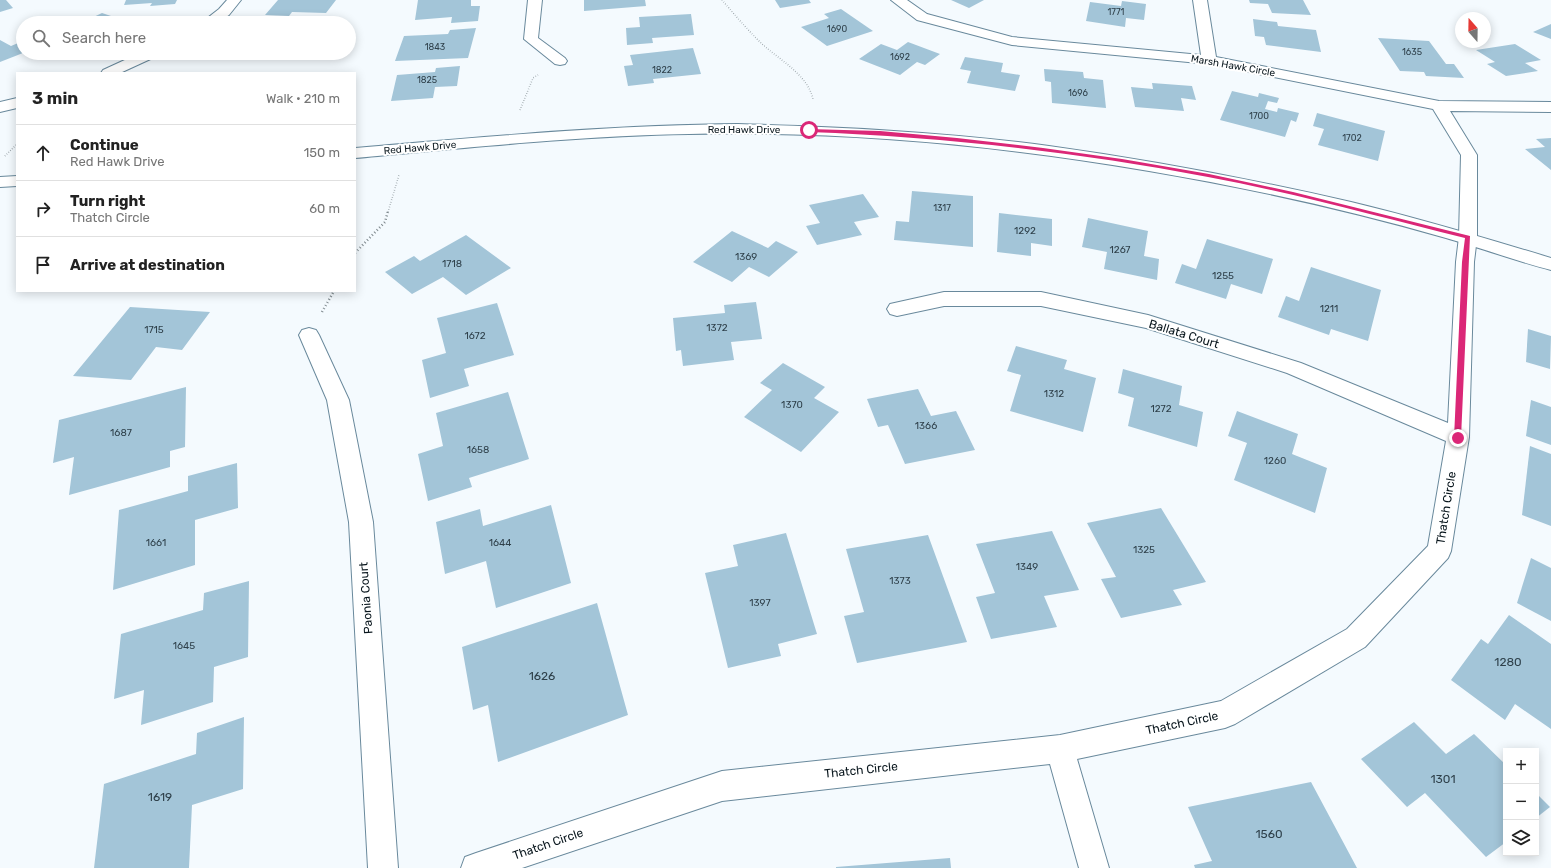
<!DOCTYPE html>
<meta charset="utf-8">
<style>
:root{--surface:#fff;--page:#f6f6f6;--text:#222;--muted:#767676;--line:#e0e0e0}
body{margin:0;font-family:Rubik,sans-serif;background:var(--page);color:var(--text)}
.controls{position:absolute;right:12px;bottom:12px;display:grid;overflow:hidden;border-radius:0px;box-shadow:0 2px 10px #0003}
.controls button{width:36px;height:36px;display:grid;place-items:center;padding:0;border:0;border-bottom:1px solid var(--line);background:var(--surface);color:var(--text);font:20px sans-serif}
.compass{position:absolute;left:1455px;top:12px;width:36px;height:36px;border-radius:50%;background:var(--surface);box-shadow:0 2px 10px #0003;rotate:340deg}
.stop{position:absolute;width:12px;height:12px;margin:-9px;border:3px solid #db2777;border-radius:50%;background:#fff}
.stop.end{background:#db2777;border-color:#fff;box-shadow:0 1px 4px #0008}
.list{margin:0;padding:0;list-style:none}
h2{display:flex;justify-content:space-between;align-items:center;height:52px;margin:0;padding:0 16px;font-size:17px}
h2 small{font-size:13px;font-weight:400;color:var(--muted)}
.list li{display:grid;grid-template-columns:26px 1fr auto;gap:12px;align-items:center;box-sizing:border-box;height:56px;padding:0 16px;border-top:1px solid var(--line)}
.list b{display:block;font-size:15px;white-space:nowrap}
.list p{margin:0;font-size:13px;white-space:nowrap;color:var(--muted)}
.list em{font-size:13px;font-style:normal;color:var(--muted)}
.icon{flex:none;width:22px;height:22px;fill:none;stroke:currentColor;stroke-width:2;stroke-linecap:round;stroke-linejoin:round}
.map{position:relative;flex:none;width:1551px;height:868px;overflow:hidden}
.search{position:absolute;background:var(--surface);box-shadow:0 2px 10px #0003;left:16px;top:16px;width:340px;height:44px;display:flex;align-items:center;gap:10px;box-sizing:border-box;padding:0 14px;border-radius:22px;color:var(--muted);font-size:15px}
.panel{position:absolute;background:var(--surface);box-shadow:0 2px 10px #0003;left:16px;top:72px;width:340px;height:220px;border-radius:0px}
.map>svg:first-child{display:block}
.building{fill:#a3c5d8}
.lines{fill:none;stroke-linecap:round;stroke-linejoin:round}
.street-casing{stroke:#69899c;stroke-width:2}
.secondary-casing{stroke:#69899c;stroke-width:2}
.path-far1{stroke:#7f898e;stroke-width:1.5;stroke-dasharray:0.5 2;stroke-linecap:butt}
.path{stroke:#7f898e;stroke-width:2.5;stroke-dasharray:1 2.5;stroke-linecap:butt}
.street{fill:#fff;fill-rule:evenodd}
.secondary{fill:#fff;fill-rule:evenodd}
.route{fill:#db2777}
.labels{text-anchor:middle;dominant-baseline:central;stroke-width:4;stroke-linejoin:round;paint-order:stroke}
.far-number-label{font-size:9px;fill:#2f414b}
.far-street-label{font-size:10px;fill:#08151c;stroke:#fff}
.number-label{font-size:10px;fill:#2f414b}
.street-label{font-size:12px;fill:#08151c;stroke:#fff}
.near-number-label{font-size:12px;fill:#2f414b}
</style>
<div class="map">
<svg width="1551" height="868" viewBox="0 0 1551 868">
<rect width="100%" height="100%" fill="#f4fafe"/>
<g class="building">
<path d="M0,0H6L13,8L0,12Z"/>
<path d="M126,0H177L175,4L150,6L152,3L124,5Z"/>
<path d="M278,0H336L326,13L292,12L289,16L265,15Z"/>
<path d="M418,0H471V6H480L478,21L451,23L452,17L415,20Z"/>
<path d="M584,0H645L646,6L584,11Z"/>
<path d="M775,0H809L811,3L780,8Z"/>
<path d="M951,0H984L969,8Z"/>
<path d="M1249,0H1303L1311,15L1272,13L1268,4L1250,3Z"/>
<path d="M1122,1L1146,4L1144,20L1126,18L1125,27L1086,21L1090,2L1121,6Z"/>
<path d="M841,9L873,31L827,46L801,27L829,18L824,14Z"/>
<path d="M102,13L132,23H81Z"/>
<path d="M691,14L694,35L652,38L653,43L627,45L626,28L640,27L639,17Z"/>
<path d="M1253,19L1277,22L1278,26L1316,30L1321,52L1266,45L1264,37L1255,36Z"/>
<path d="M1551,24V39L1533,32Z"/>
<path d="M476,28L468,58L395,61L404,36L448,34L450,30Z"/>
<path d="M1378,38L1429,41L1446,64H1454L1464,78L1426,76L1424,72L1400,71Z"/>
<path d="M0,40L11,46L23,41V53L0,62Z"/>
<path d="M908,42L940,54L925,65L917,62L900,75L859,59L881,44L897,50Z"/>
<path d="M1515,44L1541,60L1525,63L1538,71L1506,76L1487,64L1495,62L1476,50Z"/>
<path d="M693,48L701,74L653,79L654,83L628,86L624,66L633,65L630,55Z"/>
<path d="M218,53H240L233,57Z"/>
<path d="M248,53H288L277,60Z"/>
<path d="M965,57L1003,63L1001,72L1020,75L1015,91L967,83L971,71L960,69Z"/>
<path d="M460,66L457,86L435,87L433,98L391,101L397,75L435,72L436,68Z"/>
<path d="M1044,69L1083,72L1084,78L1103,80L1106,108L1052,103L1051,82L1045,81Z"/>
<path d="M1152,83L1192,86L1196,100L1181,98L1184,111L1135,107L1131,87L1153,89Z"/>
<path d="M1232,91L1258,97L1259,93L1279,98L1277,103L1268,101L1265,109L1277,112L1278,108L1299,113L1296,122L1291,120L1285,137L1220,120Z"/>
<path d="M1317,113L1385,131L1378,161L1318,145L1324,129L1313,126Z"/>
<path d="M1551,138V170L1525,149L1545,147L1536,139Z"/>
<path d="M912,191L973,196V247L894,240L896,221L909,222Z"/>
<path d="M863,194L879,217L854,222L862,235L817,245L806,226L820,223L809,205Z"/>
<path d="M999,213L1052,219V246L1031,243V256L997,252Z"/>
<path d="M1088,218L1148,231L1144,256L1159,259L1157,280L1104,269L1107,252L1082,247Z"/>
<path d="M732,231L768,248L776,241L798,252L769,277L749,267L732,282L693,262Z"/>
<path d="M466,235L511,268L466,295L443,277L412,294L385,272L414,256L420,261Z"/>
<path d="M1207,239L1273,259L1262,294L1231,284L1226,299L1175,283L1182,264L1196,269Z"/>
<path d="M1311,267L1381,290L1368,341L1331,329L1329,335L1278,317L1286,296L1299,301Z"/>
<path d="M756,302L762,339L731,342L734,360L683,366L681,350L676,351L673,318L725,313L724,305Z"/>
<path d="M497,303L514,355L464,369L469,386L430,398L422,360L446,353L437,318Z"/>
<path d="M130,307L210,312L182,350L156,347L131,380L73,376Z"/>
<path d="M1528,329L1551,336L1550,369L1526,362Z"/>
<path d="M1016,346L1067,360L1064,369L1096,378L1083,432L1010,411L1021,375L1007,371Z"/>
<path d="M783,363L825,387L814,398L839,412L801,452L744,417L772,390L760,383Z"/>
<path d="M1123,369L1182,386L1179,405L1203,412L1197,447L1128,426L1134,398L1118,393Z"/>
<path d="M186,387L185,447L170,451V467L69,495L74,457L53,463L59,420Z"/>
<path d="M918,389L931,416L956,411L975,450L905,464L888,425L878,427L867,399Z"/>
<path d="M508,392L529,459L469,478L472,487L428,501L418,454L443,446L436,413Z"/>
<path d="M1531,400L1551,407V445L1526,436Z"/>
<path d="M1237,411L1298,434L1292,454L1327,468L1315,513L1234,480L1247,443L1228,436Z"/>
<path d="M1530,446L1551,454V526L1522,515Z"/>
<path d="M237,463L238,508L195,520V565L113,590L119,510L188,491V476Z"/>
<path d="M551,505L571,583L496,608L486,561L445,574L436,522L480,509L483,526Z"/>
<path d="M1161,508L1206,582L1173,590L1182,605L1121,618L1101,579L1116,577L1087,523Z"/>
<path d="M1052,531L1079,590L1044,596L1057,627L991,639L976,597L995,593L976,544Z"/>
<path d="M786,533L817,634L778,644L781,656L728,668L705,573L738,566L733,545Z"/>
<path d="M928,535L967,642L857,663L844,616L864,612L846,549Z"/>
<path d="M1531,558L1551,568V621L1517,603Z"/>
<path d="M249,581L248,657L214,667L213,702L141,725L144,690L114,699L121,634L203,610L204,593Z"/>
<path d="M597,603L628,715L498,762L488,705L473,710L462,647Z"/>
<path d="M1509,615L1551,644V729L1515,704L1505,720L1451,680L1481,639L1488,644Z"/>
<path d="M244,717L243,789L192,805L189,868H94L104,784L196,754L197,733Z"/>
<path d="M1414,722L1446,754L1474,734L1506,765V842L1486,857L1425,793L1407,807L1361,759Z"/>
<path d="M1311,782L1357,868H1195L1194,865L1212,861L1188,807Z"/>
<path d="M1536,793L1550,807L1536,818Z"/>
<path d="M950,858L951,868H836V867Z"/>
</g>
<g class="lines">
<defs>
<g id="street">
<path d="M227,0H241L229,15L217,23H201L219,9Z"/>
<path d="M528,0H542L538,38L565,58L567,61L565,64L560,65L555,64L524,39Z"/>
<path d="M891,0H907L927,14L1012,37L1201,55L1193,0H1207L1216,57L1439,101L1551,102V112L1450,111L1477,155V237L1474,262L1469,437L1451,551L1448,558L1365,647L1235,724L1225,728L1077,759L1109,868H1079L1050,764L722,801L522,868H461L465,857L476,853L722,771L1060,735L1221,701L1347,629L1428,546L1446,441L1287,373L1146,328L1041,306H944L897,316L890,314L887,309L890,304L944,292H1041L1148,315L1301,363L1448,423L1456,262L1459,237L1461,155L1433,109L1209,64L1012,45L917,20Z"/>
<path d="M140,53H159L157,56L120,73H101L103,70Z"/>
<path d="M17,98V108L0,112V102Z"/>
<path d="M309,328L316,330L319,335L349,400L373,522L398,868H368L349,522L327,400L299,335L302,330Z"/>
</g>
<g id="secondary">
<path d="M738,124C842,127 946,132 1049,146C1150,160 1251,179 1351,202C1418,218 1485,238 1551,258V270C1516,261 1481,248 1446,238C1349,210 1249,188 1149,171C998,145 843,131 689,134C577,136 466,148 355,158V148C483,137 610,125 738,124Z"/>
<path d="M17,176V186L0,187V177Z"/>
</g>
</defs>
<use href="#street" class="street-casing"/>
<use href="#secondary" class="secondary-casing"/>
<g class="path-far1">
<path d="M722,0C734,14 746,28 759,41C777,59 807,73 813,99"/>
<path d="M520,110L533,78L538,75"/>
<path d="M5,156L17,144"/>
<path d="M388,212L399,175"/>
</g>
<g class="path">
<path d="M355,253L385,222L388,211"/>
<path d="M322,312L334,291"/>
</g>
<use href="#street" class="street"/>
<use href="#secondary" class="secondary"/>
</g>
<path class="route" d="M808,129L880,131L957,138L1043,148L1122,159L1209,174L1293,192L1470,236L1461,438L1458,440L1454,438L1462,262L1465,238C1380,217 1295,193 1208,177C1076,152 943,137 809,132Z"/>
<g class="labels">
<g class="far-number-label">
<text x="1116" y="12">1771</text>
<text x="837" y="29">1690</text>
<text x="435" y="47">1843</text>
<text x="1412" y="52">1635</text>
<text x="900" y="57">1692</text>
<text x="662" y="70">1822</text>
<text x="427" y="80">1825</text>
<text x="1078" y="93">1696</text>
<text x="1259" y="116">1700</text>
<text x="1352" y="138">1702</text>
<text x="942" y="208">1317</text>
</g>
<g class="far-street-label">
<text transform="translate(1233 66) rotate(10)">Marsh Hawk Circle</text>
<text x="744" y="130">Red Hawk Drive</text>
<text transform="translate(420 148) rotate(-5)">Red Hawk Drive</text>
</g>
<g class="number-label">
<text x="1025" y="231">1292</text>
<text x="1120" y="250">1267</text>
<text x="746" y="257">1369</text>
<text x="452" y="264">1718</text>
<text x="1223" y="276">1255</text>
<text x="1329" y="309">1211</text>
<text x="717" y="328">1372</text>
<text x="154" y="330">1715</text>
<text x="475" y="336">1672</text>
<text x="1054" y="394">1312</text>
<text x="792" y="405">1370</text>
<text x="1161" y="409">1272</text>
<text x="926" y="426">1366</text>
<text x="121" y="433">1687</text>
<text x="478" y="450">1658</text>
<text x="1275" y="461">1260</text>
<text x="156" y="543">1661</text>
<text x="500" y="543">1644</text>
<text x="1144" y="550">1325</text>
<text x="1027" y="567">1349</text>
<text x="900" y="581">1373</text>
<text x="760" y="603">1397</text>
<text x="184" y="646">1645</text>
</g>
<g class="street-label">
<text transform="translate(1184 334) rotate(17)">Ballata Court</text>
<text transform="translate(1446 508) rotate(-81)">Thatch Circle</text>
<text transform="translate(366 598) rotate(-94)">Paonia Court</text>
<text transform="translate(1182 723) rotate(-12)">Thatch Circle</text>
<text transform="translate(861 770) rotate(-6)">Thatch Circle</text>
<text transform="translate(548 844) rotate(-19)">Thatch Circle</text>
</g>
<g class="near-number-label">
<text x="1508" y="662">1280</text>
<text x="542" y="676">1626</text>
<text x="1443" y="779">1301</text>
<text x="160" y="797">1619</text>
<text x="1269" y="834">1560</text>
</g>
</g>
</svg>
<div class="controls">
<button>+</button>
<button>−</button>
<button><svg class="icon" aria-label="layers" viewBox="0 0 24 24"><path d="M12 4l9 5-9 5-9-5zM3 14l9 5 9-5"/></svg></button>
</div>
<svg class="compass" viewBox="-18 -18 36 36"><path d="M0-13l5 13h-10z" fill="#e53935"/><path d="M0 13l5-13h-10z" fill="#767676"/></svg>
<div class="stop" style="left:809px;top:130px"></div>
<div class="stop end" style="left:1458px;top:438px"></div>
<div class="search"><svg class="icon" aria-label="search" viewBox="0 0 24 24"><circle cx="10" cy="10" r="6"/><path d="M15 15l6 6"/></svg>Search here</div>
<section class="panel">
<h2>3 min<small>Walk · 210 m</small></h2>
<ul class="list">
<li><svg class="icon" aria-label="ahead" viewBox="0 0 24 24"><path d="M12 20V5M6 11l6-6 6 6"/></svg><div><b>Continue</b><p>Red Hawk Drive</p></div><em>150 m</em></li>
<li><svg class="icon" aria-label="right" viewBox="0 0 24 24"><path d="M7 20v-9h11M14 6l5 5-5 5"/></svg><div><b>Turn right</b><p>Thatch Circle</p></div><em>60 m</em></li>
<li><svg class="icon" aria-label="arrive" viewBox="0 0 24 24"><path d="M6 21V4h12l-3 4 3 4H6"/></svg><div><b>Arrive at destination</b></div></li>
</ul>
</section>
</div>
